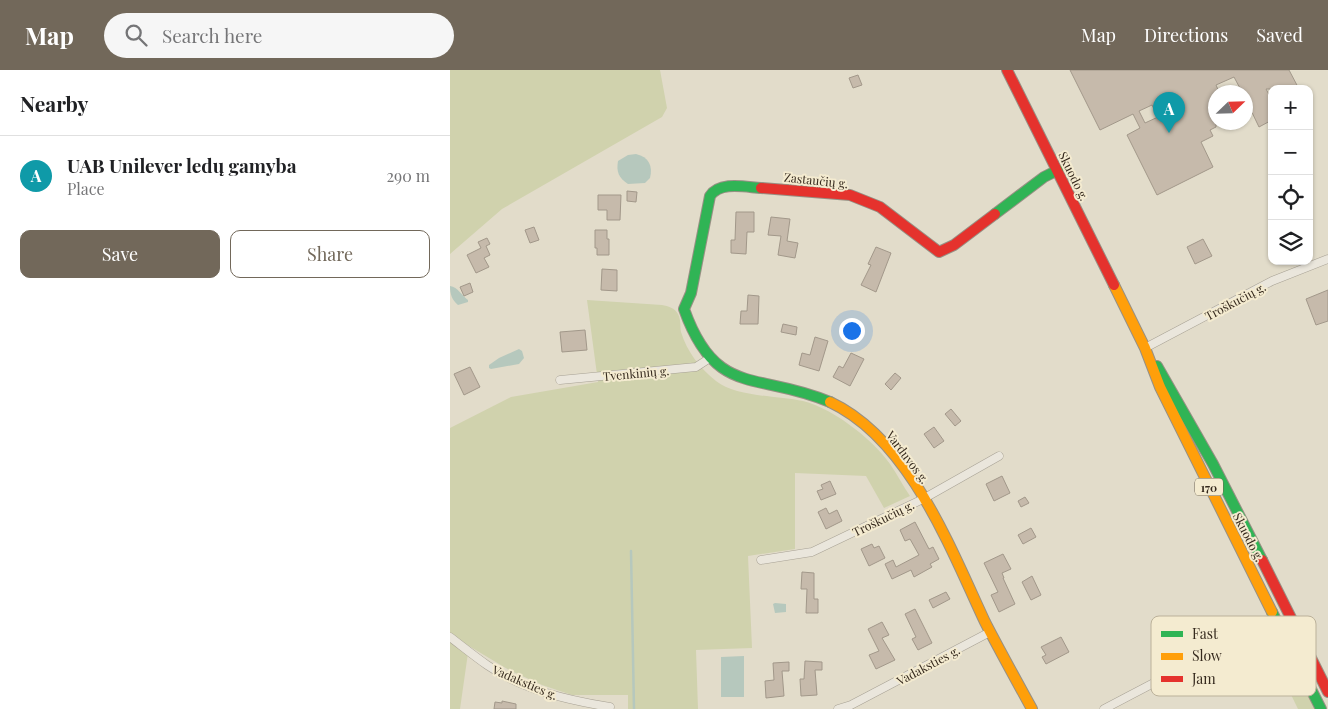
<!DOCTYPE html>
<meta charset="utf-8">
<style>
:root{--surface:#fff;--page:#f6f6f6;--text:#202124;--muted:#757577;--line:#e0e0e0;--accent:#72685a}
body{margin:0;font-family:"Playfair Display",serif;background:var(--page);color:var(--text)}
.controls{position:absolute;right:15px;top:15px;display:grid;overflow:hidden;border-radius:10px;box-shadow:0 1px 4px #0004}
.controls button{width:45px;height:45px;display:grid;place-items:center;padding:0;border:0;border-bottom:1px solid var(--line);background:var(--surface);color:var(--text);font:25px sans-serif}
.compass{position:absolute;left:758px;top:15px;width:45px;height:45px;border-radius:50%;background:var(--surface);box-shadow:0 1px 4px #0004;rotate:67deg}
.you{position:absolute;left:401px;top:260px;width:18px;height:18px;margin:-12px;border:4px solid #fff;border-radius:50%;background:#1a73e8;box-shadow:0 0 0 8px #1a73e833}
.badge{display:grid;place-items:center;width:32px;height:32px;border-radius:50%;background:var(--accent);color:#fff;font-size:16px;font-weight:700}
.pin{position:absolute;translate:-50% -41px;filter:drop-shadow(0 1px 2px #0008)}
.pin::after{content:'';position:absolute;top:26px;width:18px;height:15px;background:inherit;clip-path:polygon(0 0,100% 0,50% 100%)}
.list{margin:0;padding:0;list-style:none}
h2{display:flex;justify-content:space-between;align-items:center;height:65px;margin:0;padding:0 20px;font-size:21px}
h2 small{font-size:16px;font-weight:400;color:var(--muted)}
.list li{display:grid;grid-template-columns:32px 1fr auto;gap:15px;align-items:center;box-sizing:border-box;height:80px;padding:0 20px;border-top:1px solid var(--line)}
.list b{display:block;font-size:19px;white-space:nowrap}
.list p{margin:0;font-size:16px;white-space:nowrap;color:var(--muted)}
.list em{font-size:16px;font-style:normal;color:var(--muted)}
.actions{display:flex;gap:10px;padding:15px 20px}
.actions a{flex:1;padding:11px 0;border:1px solid var(--accent);border-radius:10px;text-align:center;font-size:18px;color:var(--accent)}
.actions .main{background:var(--accent);color:#fff}
.icon{flex:none;width:28px;height:28px;fill:none;stroke:currentColor;stroke-width:2;stroke-linecap:round;stroke-linejoin:round}
.map{position:relative;flex:none;width:878px;height:639px;overflow:hidden}
header{display:flex;align-items:center;gap:30px;box-sizing:border-box;height:70px;padding:0 25px;background:var(--accent);color:#fff}
header strong{font-size:24px}
nav{display:flex;gap:28px;margin-inline-start:auto;font-size:18px}
.search{width:350px;height:45px;background:var(--page);display:flex;align-items:center;gap:12px;box-sizing:border-box;padding:0 18px;border-radius:28px;color:var(--muted);font-size:19px}
main{display:flex}
aside{flex:1;background:var(--surface)}
.map>svg:first-child{display:block}
.green{fill:#d0d2ad}
.water{fill:#b6c8bd}
.lines{fill:none;stroke-linecap:round;stroke-linejoin:round}
.stream{stroke:#b6c8bd;stroke-width:2.5}
.building{fill:#c6baab;stroke:#a2988a;fill-rule:evenodd}
.street-casing{stroke:#a7a194;stroke-width:9}
.fast-casing{stroke:#979084;stroke-width:12}
.slow-casing{stroke:#979084;stroke-width:12}
.jam-casing{stroke:#979084;stroke-width:12}
.street{stroke:#eae6dc;stroke-width:8}
.fast{stroke:#30b455;stroke-width:10}
.slow{stroke:#ff9f0a;stroke-width:10}
.jam{stroke:#e5322d;stroke-width:10}
.labels{text-anchor:middle;dominant-baseline:central;stroke-width:4;stroke-linejoin:round;paint-order:stroke}
.shield{fill:#f4ebd0;stroke:#6e6353;stroke-width:1}
.shield-label{font-size:11px;font-weight:bold;fill:#35291d}
.street-label{font-size:12px;fill:#35291d;stroke:#f4ebd0}
.key{fill:#f4ebd0;stroke:#bbb19a;stroke-width:1}
.key-label{font-size:14px;fill:#35291d}
</style>
<header>
<strong>Map</strong>
<div class="search"><svg class="icon" aria-label="search" viewBox="0 0 24 24"><circle cx="10" cy="10" r="6"/><path d="M15 15l6 6"/></svg>Search here</div>
<nav><a>Map</a><a>Directions</a><a>Saved</a></nav>
</header>
<main>
<aside>
<h2>Nearby<small></small></h2>
<ul class="list">
<li><span class="badge" style="background:#0f9aa8">A</span><div><b>UAB Unilever ledų gamyba</b><p>Place</p></div><em>290 m</em></li>
</ul>
<div class="actions"><a class="main">Save</a><a>Share</a></div>
</aside>
<div class="map">
<svg width="878" height="639" viewBox="0 0 878 639">
<rect width="100%" height="100%" fill="#e2dcca"/>
<g class="green">
<path d="M0,0H210L217,38L212,47L52,139L0,184Z"/>
<path d="M137,230L212,235C218,236 225,238 228,244C231,249 230,257 231,262C237,282 250,298 266,311C284,326 325,326 347,330C378,334 423,369 440,394C447,404 453,416 460,426L434,438L416,406L345,403V479L298,486L302,578L246,580L248,639H178V625H122L92,615L59,600L19,576L10,639H0V358L61,327L148,312Z"/>
<path d="M823,563L827,565L831,570L865,639H848L812,565Z"/>
</g>
<g class="water">
<path d="M186,84C199,87 203,96 200,108L195,113L178,114C169,108 166,102 168,91L178,85Z"/>
<path d="M0,216C8,217 12,226 18,230V232L8,235C2,230 0,224 0,216Z"/>
<path d="M69,279L72,281L74,288L69,294L41,299L39,298V295L49,288Z"/>
<path d="M325,533L336,534V542L325,543L323,534Z"/>
<path d="M294,586V627H271V587Z"/>
</g>
<g class="lines">
<path class="stream" d="M181,481L184,639"/>
</g>
<g class="building">
<path d="M620,0H839L849,19H816L822,30V50L809,57L796,30V22H792L784,7L766,15L769,22H766V57L760,60L763,66L751,72L763,97L707,125L677,65L690,58L683,44L650,60ZM702,35L708,47L695,53L689,41Z"/>
<path d="M408,5L412,15L403,18L399,8Z"/>
<path d="M177,121L187,122L186,132L177,131Z"/>
<path d="M148,125H171L170,150H157V140H148Z"/>
<path d="M286,142H304V162H297L296,184L281,183V170H285Z"/>
<path d="M321,147L340,149L337,171L348,173L345,188L328,185L331,166L318,165Z"/>
<path d="M84,157L89,170L80,173L75,160Z"/>
<path d="M145,160H157V169H159V185H147V178H145Z"/>
<path d="M37,168L40,174L36,176L40,185L34,188L39,197L26,203L17,185L31,178L28,172Z"/>
<path d="M753,169L762,186L745,194L737,177Z"/>
<path d="M426,177L441,183L426,222L411,215L421,195L418,194Z"/>
<path d="M152,199L167,200V221L151,220Z"/>
<path d="M20,213L23,222L14,226L10,217Z"/>
<path d="M878,220V251L866,255L856,229Z"/>
<path d="M298,225L309,226L308,254H290L291,241H297Z"/>
<path d="M333,254L347,257L346,265L331,262Z"/>
<path d="M135,260L137,280L112,282L110,262Z"/>
<path d="M365,267L378,271L369,301L349,295L352,283L360,285Z"/>
<path d="M401,283L414,289L400,316L383,307L389,296L393,298Z"/>
<path d="M20,297L30,317L14,325L4,304Z"/>
<path d="M445,303L451,308L441,320L435,314Z"/>
<path d="M501,339L511,351L505,356L495,344Z"/>
<path d="M484,357L494,371L484,378L474,364Z"/>
<path d="M552,406L560,423L544,431L536,414Z"/>
<path d="M380,411L386,424L371,430L367,421L373,419L371,415Z"/>
<path d="M575,427L579,433L571,437L568,431Z"/>
<path d="M376,438L379,444L387,440L392,451L376,459L368,442Z"/>
<path d="M465,452L479,479L483,477L489,489L480,494L482,497L464,507L461,500L442,509L435,494L443,490L446,497L469,485L460,469L455,471L450,460Z"/>
<path d="M581,458L586,467L573,474L568,465Z"/>
<path d="M422,474L424,478L429,476L435,488L419,496L411,479Z"/>
<path d="M553,484L561,499L552,503L554,508H553L565,534L549,542L541,525L548,522L534,493Z"/>
<path d="M352,502L364,503V529H368V543H356L357,519H351Z"/>
<path d="M582,506L591,525L581,530L572,512Z"/>
<path d="M496,522L500,529L483,538L479,530Z"/>
<path d="M465,539L482,573L468,580L462,569L466,567L455,544Z"/>
<path d="M432,552L439,565L432,568L445,590L426,599L419,585L429,581L418,559Z"/>
<path d="M611,567L619,582L596,594L592,587L596,585L591,577Z"/>
<path d="M355,591L372,592V600H365L367,625L351,626L350,609H354Z"/>
<path d="M339,592V601H332L334,626L316,628L315,611L324,610L323,593Z"/>
<path d="M52,631L66,634V639H44L45,632L52,633Z"/>
</g>
<g class="lines">
<defs>
<g id="street">
<path d="M695,278L822,211L878,189"/>
<path d="M110,310L246,297L260,288"/>
<path d="M311,490L362,482L473,429L549,386"/>
<path d="M0,567C12,576 24,586 37,595C73,620 117,630 160,637"/>
<path d="M388,639L401,635L540,562"/>
<path d="M654,639L757,585L828,553"/>
</g>
<g id="fast">
<path d="M311,118C295,117 270,111 260,126L241,223L234,239C266,329 308,301 380,332"/>
<path d="M545,144L594,107L608,100"/>
<path d="M707,296L763,394L812,490"/>
<path d="M822,542L871,639"/>
</g>
<g id="slow">
<path d="M664,215L695,278L710,317L822,542"/>
<path d="M380,332C459,369 500,477 535,552C550,581 566,610 582,639"/>
</g>
<g id="jam">
<path d="M557,0L664,215"/>
<path d="M311,118L400,125L430,137L489,182L504,175L545,144"/>
<path d="M812,490L878,622"/>
</g>
</defs>
<use href="#street" class="street-casing"/>
<use href="#fast" class="fast-casing"/>
<use href="#slow" class="slow-casing"/>
<use href="#jam" class="jam-casing"/>
<use href="#street" class="street"/>
<use href="#fast" class="fast"/>
<use href="#slow" class="slow"/>
<use href="#jam" class="jam"/>
</g>
<g class="labels">
<rect class="shield" x="745" y="408.5" width="28" height="17" rx="4"/>
<g class="shield-label">
<text x="759" y="417">170</text>
</g>
<g class="street-label">
<text transform="translate(624 106) rotate(64)">Skuodo g.</text>
<text transform="translate(366 110) rotate(6)">Zastaučių g.</text>
<text transform="translate(785 231) rotate(-28)">Troškučių g.</text>
<text transform="translate(186 303) rotate(-5)">Tvenkinių g.</text>
<text transform="translate(458 387) rotate(53)">Varduvos g.</text>
<text transform="translate(433 448) rotate(-26)">Troškučių g.</text>
<text transform="translate(799 467) rotate(63)">Skuodo g.</text>
<text transform="translate(478 595) rotate(-28)">Vadaksties g.</text>
<text transform="translate(75 612) rotate(23)">Vadaksties g.</text>
</g>
</g>
<rect x="701" y="546" width="165" height="80" rx="8" class="key"/>
<rect x="711" y="561" width="22" height="6" fill="#30b455"/>
<rect x="711" y="583" width="22" height="7" fill="#ff9f0a"/>
<rect x="711" y="606" width="22" height="6" fill="#e5322d"/>
<g class="key-label">
<text x="742" y="569">Fast</text>
<text x="742" y="591">Slow</text>
<text x="742" y="614">Jam</text>
</g>
</svg>
<div class="controls">
<button>+</button>
<button>−</button>
<button><svg class="icon" aria-label="locate" viewBox="0 0 24 24"><circle cx="12" cy="12" r="6"/><path d="M12 2v4M12 18v4M2 12h4M18 12h4"/></svg></button>
<button><svg class="icon" aria-label="layers" viewBox="0 0 24 24"><path d="M12 4l9 5-9 5-9-5zM3 14l9 5 9-5"/></svg></button>
</div>
<svg class="compass" viewBox="-18 -18 36 36"><path d="M0-13l5 13h-10z" fill="#e53935"/><path d="M0 13l5-13h-10z" fill="#757577"/></svg>
<div class="you"></div>
<div class="pin badge" style="left:719px;top:63px;background:#0f9aa8">A</div>
</div>
</main>
